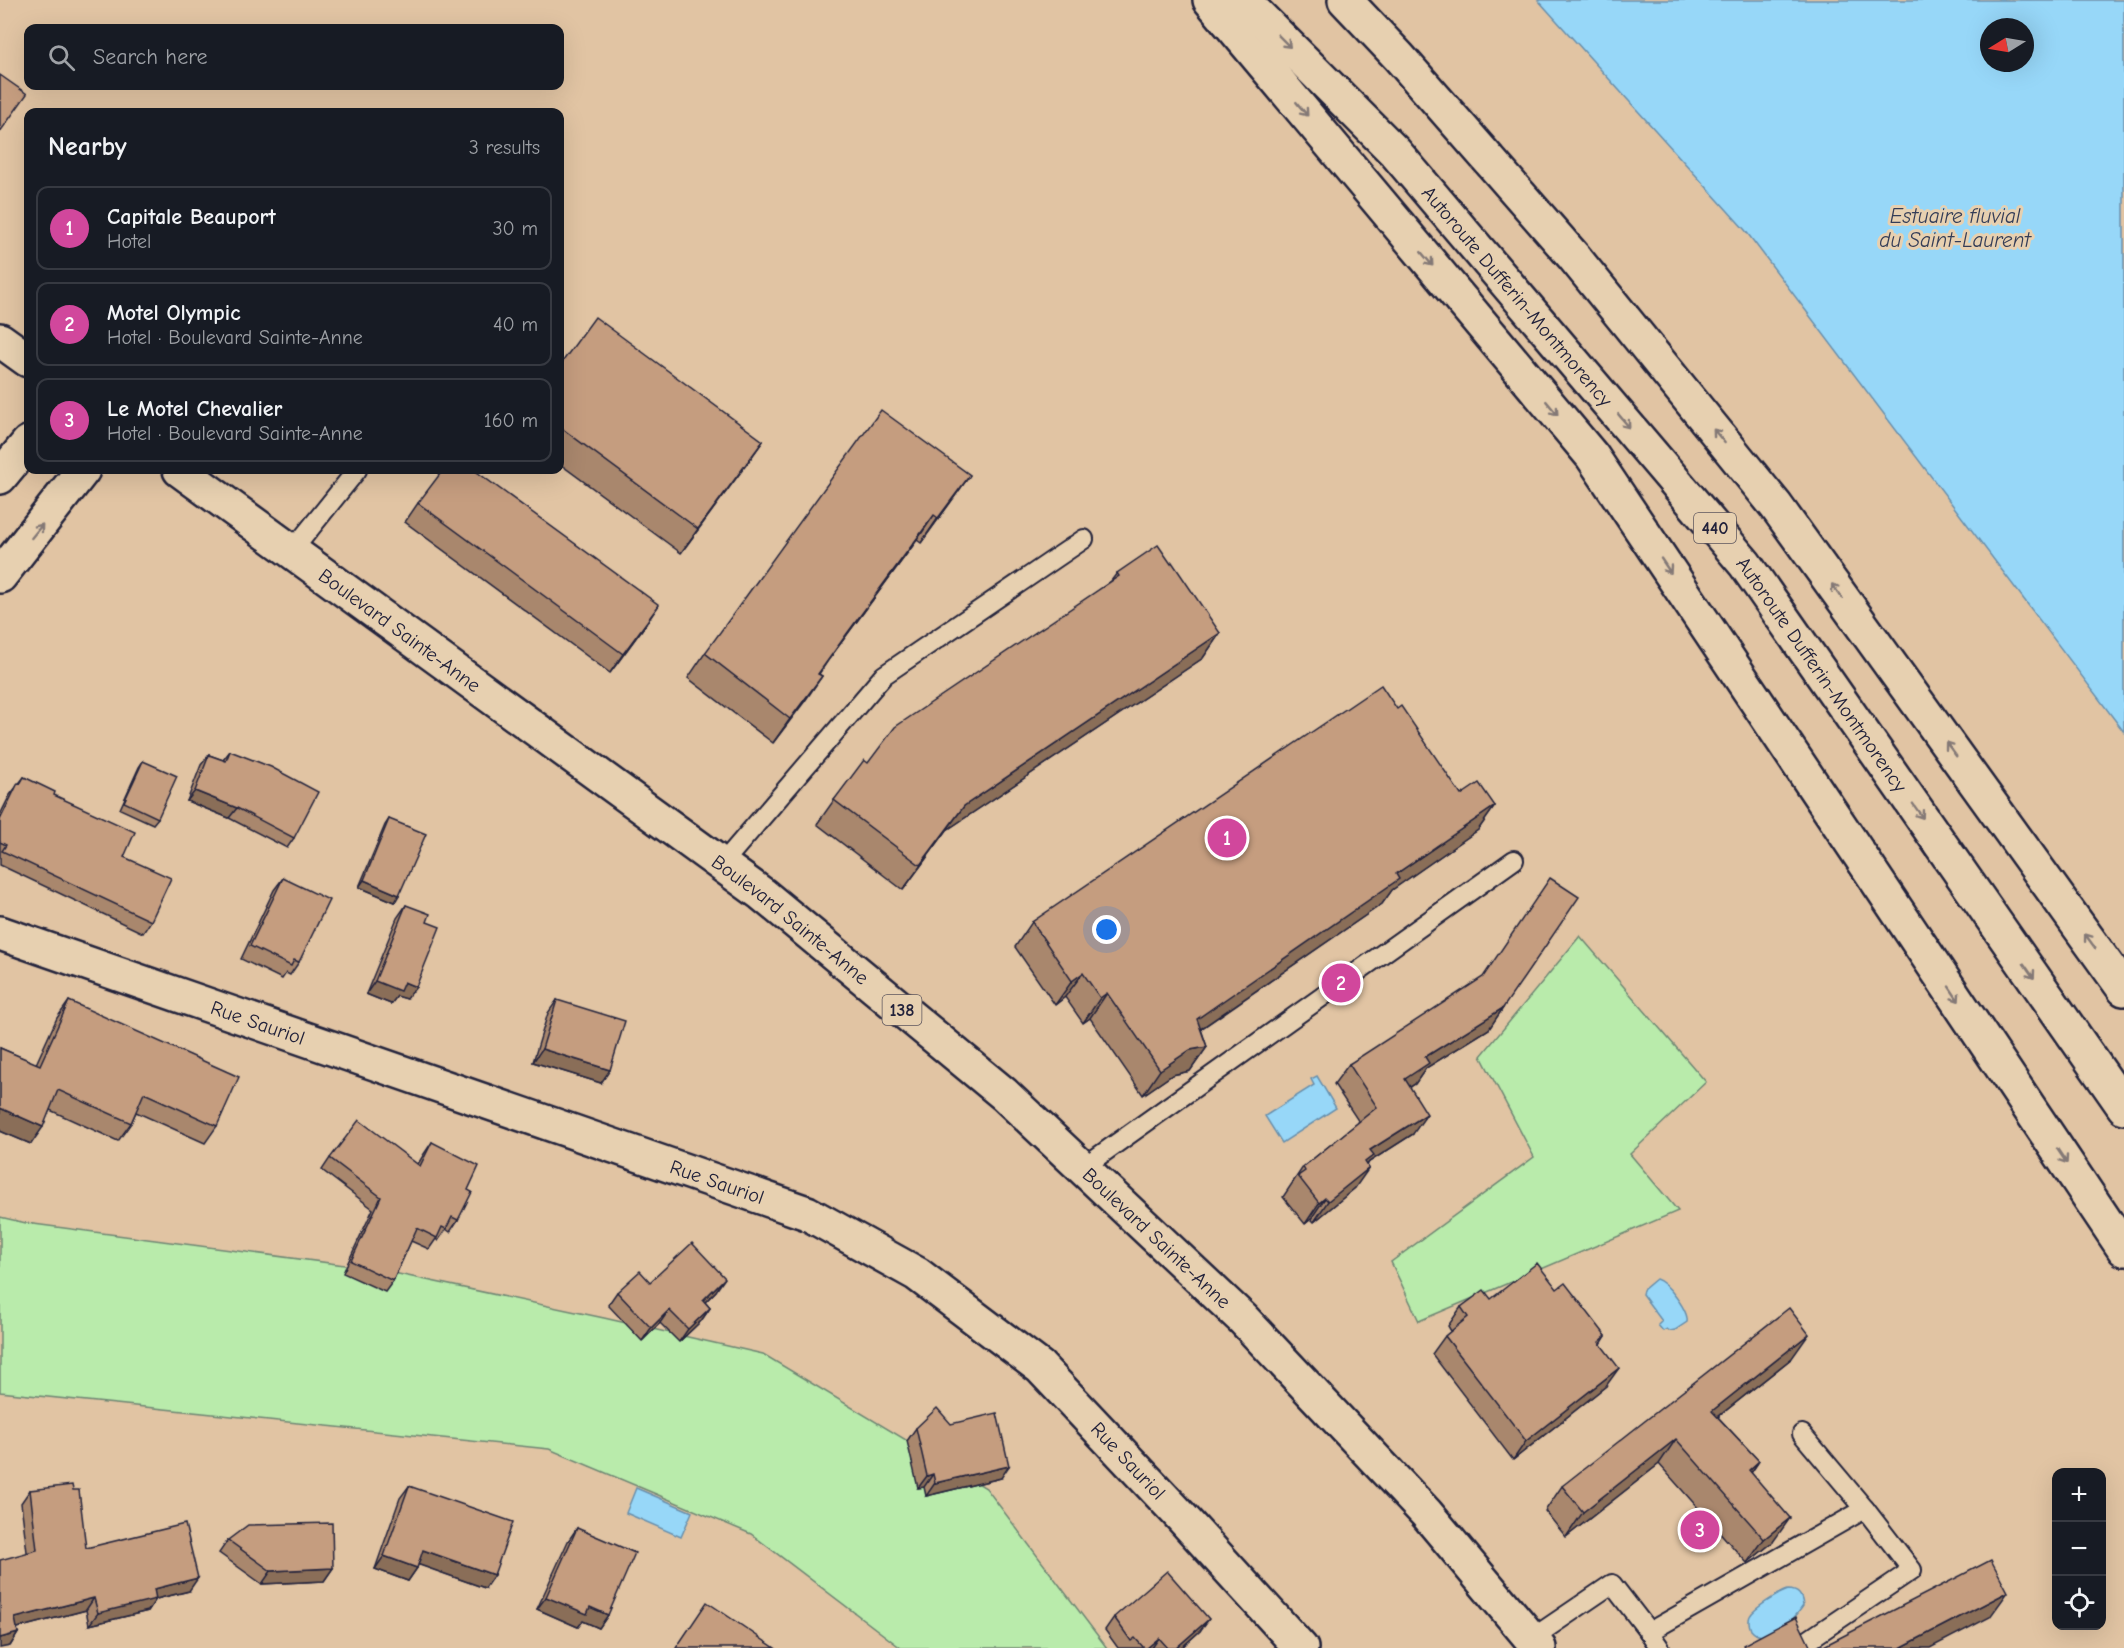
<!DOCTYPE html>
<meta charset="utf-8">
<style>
:root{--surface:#171b24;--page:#20242c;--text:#f1f3f6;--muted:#9ea1a6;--line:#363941;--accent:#d93025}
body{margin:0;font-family:"Comic Neue",sans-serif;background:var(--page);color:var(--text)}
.controls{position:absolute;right:18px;bottom:18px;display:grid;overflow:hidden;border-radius:12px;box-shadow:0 6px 24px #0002}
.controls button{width:54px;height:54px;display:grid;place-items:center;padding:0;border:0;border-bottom:2px solid var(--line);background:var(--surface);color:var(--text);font:30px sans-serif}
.compass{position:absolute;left:1980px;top:18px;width:54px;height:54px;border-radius:50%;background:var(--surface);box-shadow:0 6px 24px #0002;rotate:259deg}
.you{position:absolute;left:1107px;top:930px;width:21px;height:21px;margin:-15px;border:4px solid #fff;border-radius:50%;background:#1a73e8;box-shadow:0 0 0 9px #1a73e833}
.badge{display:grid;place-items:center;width:39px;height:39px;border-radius:50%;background:var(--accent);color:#fff;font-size:20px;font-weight:700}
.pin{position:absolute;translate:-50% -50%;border:3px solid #fff;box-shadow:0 2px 6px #0006}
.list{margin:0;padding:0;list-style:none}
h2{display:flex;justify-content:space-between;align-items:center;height:78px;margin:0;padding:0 24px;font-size:26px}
h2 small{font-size:20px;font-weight:400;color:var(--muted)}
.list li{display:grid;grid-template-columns:39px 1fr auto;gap:18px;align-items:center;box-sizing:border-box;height:84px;margin:0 12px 12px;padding:0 12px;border:2px solid var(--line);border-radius:12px}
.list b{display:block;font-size:22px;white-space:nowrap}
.list p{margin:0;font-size:20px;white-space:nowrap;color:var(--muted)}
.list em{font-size:20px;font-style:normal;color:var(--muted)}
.icon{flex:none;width:33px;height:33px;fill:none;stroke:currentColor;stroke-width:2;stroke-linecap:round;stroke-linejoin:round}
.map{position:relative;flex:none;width:2124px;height:1648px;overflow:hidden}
.search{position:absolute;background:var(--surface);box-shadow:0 6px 24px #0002;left:24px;top:24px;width:540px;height:66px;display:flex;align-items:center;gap:15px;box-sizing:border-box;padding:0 21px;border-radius:12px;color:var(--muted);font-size:22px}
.panel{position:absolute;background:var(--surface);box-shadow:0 6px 24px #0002;left:24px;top:108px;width:540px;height:366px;border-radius:12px}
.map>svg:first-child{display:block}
.green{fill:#b9ebab;stroke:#6e8673;stroke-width:1.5}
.water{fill:#97d7f8;stroke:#688fac;stroke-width:1.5;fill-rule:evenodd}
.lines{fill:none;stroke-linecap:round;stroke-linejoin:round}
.lane-casing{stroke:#22223b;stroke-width:22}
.street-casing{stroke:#22223b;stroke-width:38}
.primary-casing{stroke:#22223b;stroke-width:38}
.highway-casing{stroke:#22223b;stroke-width:38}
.lane{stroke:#e7d0b0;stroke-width:18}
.street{stroke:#e7d0b0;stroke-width:33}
.primary{stroke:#e7d0b0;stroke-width:33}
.highway{stroke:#e7d0b0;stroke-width:33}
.wall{fill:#a9876d;stroke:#22223b;stroke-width:1.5}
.shaded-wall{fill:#8a6e59;stroke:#22223b;stroke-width:1.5}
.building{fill:#c59d7f;stroke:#22223b;stroke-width:1.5}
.oneway{stroke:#847976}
.labels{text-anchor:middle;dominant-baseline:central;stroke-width:6;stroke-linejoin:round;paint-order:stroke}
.shield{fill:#e7d0b0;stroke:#5d565e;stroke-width:1.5}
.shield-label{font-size:18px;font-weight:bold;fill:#22223b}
.street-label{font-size:20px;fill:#22223b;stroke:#e7d0b0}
.water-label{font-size:21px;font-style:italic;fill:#343d57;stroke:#e7d0b0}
</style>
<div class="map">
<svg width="2124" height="1648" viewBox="0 0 2124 1648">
<rect width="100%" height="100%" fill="#e1c4a3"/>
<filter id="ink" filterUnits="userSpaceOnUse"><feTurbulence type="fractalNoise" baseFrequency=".0167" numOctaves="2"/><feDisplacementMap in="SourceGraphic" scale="12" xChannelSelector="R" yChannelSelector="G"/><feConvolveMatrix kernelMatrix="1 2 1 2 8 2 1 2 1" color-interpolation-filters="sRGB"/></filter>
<g filter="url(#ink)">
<g class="green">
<path d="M1580,936L1706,1082L1630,1154L1678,1211L1419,1321L1391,1262L1534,1157L1481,1056Z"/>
<path d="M0,1217L26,1223L375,1269L604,1318L763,1354L986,1488L1107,1648H901L751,1534L549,1449L0,1392Z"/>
</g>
<g class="water">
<path d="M1538,0H2124V732L1745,230ZM1989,27H2025V63H1989Z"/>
<path d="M1317,1076L1336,1108L1282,1143L1265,1116L1314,1085L1311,1079Z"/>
<path d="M1656,1279C1667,1282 1689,1311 1687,1322L1675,1330L1670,1331L1667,1329L1663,1331L1658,1325L1662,1321L1642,1294L1643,1290Z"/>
<path d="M636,1488L692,1512L681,1537L626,1513Z"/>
<path d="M1788,1590C1799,1590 1802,1596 1803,1606C1794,1620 1766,1648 1751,1630C1749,1625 1748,1620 1750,1616C1754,1608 1779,1593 1788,1590Z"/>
</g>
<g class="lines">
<defs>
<g id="lane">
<path d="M292,551L357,470"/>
<path d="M722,864L884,675L1084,539"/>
<path d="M1082,1168L1514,860"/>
<path d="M1649,1632L1660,1648"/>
<path d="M1531,1639L1612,1584L1649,1632L1865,1509L1802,1434"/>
<path d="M1801,1645L1912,1570L1865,1509"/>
</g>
<g id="street">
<path d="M0,477L28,443"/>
<path d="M0,576L83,470"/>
<path id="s1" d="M0,933L807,1213L917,1274L1040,1367L1176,1511L1301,1648"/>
</g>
<g id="primary">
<path d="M0,340L28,360"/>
<path id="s2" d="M180,470L762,894L1004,1094L1243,1319L1426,1513L1539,1648"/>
</g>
<g id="highway">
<path d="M1210,0L1592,456L2124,1249"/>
<path id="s3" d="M1243,0L1395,152L1745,564L2124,1107"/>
<path d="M1345,0L1399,57L1574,257L1776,506L2124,989"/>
</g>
</defs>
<use href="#lane" class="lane-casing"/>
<use href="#street" class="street-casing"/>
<use href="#primary" class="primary-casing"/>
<use href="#highway" class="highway-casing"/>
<use href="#lane" class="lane"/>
<use href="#street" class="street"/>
<use href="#primary" class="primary"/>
<use href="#highway" class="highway"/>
</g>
<g class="wall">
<path d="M560,365L763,441L681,553L560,464Z"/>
<path d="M970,475L921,543L917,540L829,659L819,674L822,676L773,743L688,678L705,653Z"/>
<path d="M418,503L646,624L610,673L405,522Z"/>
<path d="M1117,573L1220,633L1203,658L947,830L903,890L817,824L834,800L868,763L1111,581Z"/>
<path d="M1397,709L1461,795L1495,806L1478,830L1392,890L1382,904L1201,1029L1207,1047L1190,1071L1172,1075L1143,1095L1090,1018L1083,1023L1065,997L1055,1005L1015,947L1032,922Z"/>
<path d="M230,751L294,838L287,848L229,818L187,801L201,765L209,755L223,760Z"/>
<path d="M143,761L158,818L153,824L120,809L139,767Z"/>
<path d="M24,777L54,795L124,857L151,921L143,933L0,865V815L10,795Z"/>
<path d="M389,819L395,902L359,887L385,825Z"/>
<path d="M283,878L299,962L290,975L286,973L282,979L241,959L274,890Z"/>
<path d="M406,905L427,922L407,999L397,996L391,1004L366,994L397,918Z"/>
<path d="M557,1000L601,1083L533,1062L548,1013Z"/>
<path d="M69,1001L217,1126L205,1143L136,1112L131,1123L118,1141L50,1110L31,1144L0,1131V1048L36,1064L57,1018Z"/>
<path d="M1503,1008L1489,1029L1426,1068L1415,1084L1410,1087L1413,1134L1369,1162L1355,1188L1314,1222L1311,1219L1305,1224L1283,1197L1303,1167L1359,1122L1334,1084L1349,1064Z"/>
<path d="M432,1142L468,1190L458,1220L450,1232L446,1229L438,1241L436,1239L429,1249L411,1241L393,1281L385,1292L343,1273L373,1209L322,1170L330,1158L418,1164L424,1154Z"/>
<path d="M650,1282L716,1291L705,1302L710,1308L701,1321L679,1342L660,1323L642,1341L608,1305L617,1292Z"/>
<path d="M1557,1289L1606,1336L1601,1344L1606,1386L1513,1460L1432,1354L1445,1336L1451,1331L1448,1326L1461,1307L1491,1299Z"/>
<path d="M1792,1358L1718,1417L1759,1461L1751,1473L1773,1542L1747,1563L1659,1464L1566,1537L1545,1511L1562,1486Z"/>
<path d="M916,1428L1001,1478L926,1496L924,1487L918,1488L907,1441Z"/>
<path d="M409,1486L485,1588L418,1564L417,1568L408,1581L375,1569L400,1498Z"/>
<path d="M30,1490L86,1548L189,1591L156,1599L148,1611L89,1625L86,1610L17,1628L18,1633L10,1646L27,1552L21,1503Z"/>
<path d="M577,1528L608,1615L599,1628L583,1621L578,1627L537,1609L568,1541Z"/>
<path d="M228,1540L333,1568L324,1581L262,1584L219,1553Z"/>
<path d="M1114,1617L1200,1631L1181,1648H1118L1105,1630Z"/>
</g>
<g class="shaded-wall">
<path d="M763,441L746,465L681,553L698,529Z"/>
<path d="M970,475L953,499L921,543L938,518Z"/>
<path d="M934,515L917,540L829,659L846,635Z"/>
<path d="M659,605L646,624L610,673L623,654Z"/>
<path d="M1220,633L1203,658L947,830L903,890L964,806Z"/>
<path d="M822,676L805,701L773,743L790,719Z"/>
<path d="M195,791L237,808L229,818L187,801Z"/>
<path d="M1495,806L1478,830L1392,890L1382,904L1180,1043L1197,1019L1396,874Z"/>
<path d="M364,880L399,895L395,902L359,887Z"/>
<path d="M1083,973L1065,997L1055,1005L1072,981Z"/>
<path d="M375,981L404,982L416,987L407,999L397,996L391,1004L366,994Z"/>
<path d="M1107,993L1090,1018L1083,1023L1100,998Z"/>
<path d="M1503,1008L1489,1029L1426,1068L1415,1084L1391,1099L1405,1079L1425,1057Z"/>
<path d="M1207,1047L1190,1071L1172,1075L1143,1095L1160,1070L1190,1050Z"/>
<path d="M542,1049L610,1070L601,1083L533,1062Z"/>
<path d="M0,1108L43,1127L31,1144L0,1131Z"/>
<path d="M1427,1114L1413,1134L1369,1162L1360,1175L1369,1168L1355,1188L1314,1222L1328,1201L1370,1150Z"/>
<path d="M1325,1198L1311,1219L1305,1224L1319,1203Z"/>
<path d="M725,1278L716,1291L694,1313L703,1300Z"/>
<path d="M710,1308L701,1321L679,1342L688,1329Z"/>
<path d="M669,1310L660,1323L642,1341L651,1328Z"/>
<path d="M1809,1334L1792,1358L1695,1435L1712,1411Z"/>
<path d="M1619,1368L1606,1386L1513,1460L1526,1441Z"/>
<path d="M1676,1439L1659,1464L1566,1537L1583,1512Z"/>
<path d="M1759,1461L1742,1486L1749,1470Z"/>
<path d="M1009,1466L1001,1478L926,1496L935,1483Z"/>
<path d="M933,1474L924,1487L918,1488L927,1476Z"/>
<path d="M1790,1518L1773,1542L1747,1563L1764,1539Z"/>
<path d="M423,1550L494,1575L485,1588L414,1563Z"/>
<path d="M384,1556L417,1568L408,1581L375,1569Z"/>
<path d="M333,1568L324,1581L262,1584L271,1571Z"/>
<path d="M198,1578L189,1591L156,1599L148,1611L89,1625L98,1613L154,1589Z"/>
<path d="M2008,1592L1990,1617L1930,1648H1900Z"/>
<path d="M546,1597L590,1607L608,1615L599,1628L583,1621L578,1627L537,1609Z"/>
<path d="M94,1598L86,1610L6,1631L15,1618Z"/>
<path d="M1209,1619L1200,1631L1181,1648H1176Z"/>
<path d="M18,1633L10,1646L0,1648V1638Z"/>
<path d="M1159,1638L1152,1648H1147Z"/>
</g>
<g class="building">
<path d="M0,75L27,94L0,132Z"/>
<path d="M595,317L763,441L698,529L560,427V365Z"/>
<path d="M881,410L970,475L938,518L934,515L846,635L818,674L822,676L790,719L705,653Z"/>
<path d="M443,470H474L659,605L623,654L418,503Z"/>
<path d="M1158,545L1171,564L1172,562L1220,633L964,806L920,865L834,800L864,760L868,763L895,727L1119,576L1117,573Z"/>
<path d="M1381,685L1397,709L1401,706L1461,795L1479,783L1495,806L1396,874L1399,879L1197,1019L1207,1047L1190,1050L1160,1070L1107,993L1100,998L1083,973L1072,981L1032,922Z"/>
<path d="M230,751L271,767L318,792L294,838L237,808L195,791L209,755L226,761Z"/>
<path d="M143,761L177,776L158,818L124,802Z"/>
<path d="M24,777L55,792L54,795L135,832L124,857L171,878L151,921L2,851L6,845L0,842V820L18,783L20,784Z"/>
<path d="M389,819L426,834L399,895L364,880Z"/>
<path d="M283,878L329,900L299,962L294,960L291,966L250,946Z"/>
<path d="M1550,878L1579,897L1503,1008L1425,1057L1429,1063L1405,1079L1427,1114L1370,1150L1374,1155L1365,1162L1369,1168L1328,1201L1325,1198L1319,1203L1298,1176L1305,1171L1303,1167L1377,1107L1349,1064L1483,977Z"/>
<path d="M406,905L430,914L427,922L440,927L416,987L404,982L400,991L375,981Z"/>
<path d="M557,1000L625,1021L610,1070L542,1049Z"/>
<path d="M69,1001L239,1077L217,1126L144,1093L131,1123L58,1090L43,1127L0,1108V1048L40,1065Z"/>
<path d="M359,1120L420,1166L432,1142L479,1166L468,1190L472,1192L458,1220L452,1217L446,1229L442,1227L437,1238L417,1228L393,1281L351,1261L381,1197L330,1158Z"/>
<path d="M692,1243L725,1278L703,1300L710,1308L688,1329L669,1310L651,1328L617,1292L640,1271L650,1282Z"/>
<path d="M1537,1263L1557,1289L1565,1283L1606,1336L1599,1342L1619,1368L1526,1441L1445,1336L1468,1317L1461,1307L1484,1290L1491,1299Z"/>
<path d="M1789,1308L1809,1334L1712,1411L1759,1461L1749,1470L1790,1518L1764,1539L1676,1439L1583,1512L1562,1486Z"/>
<path d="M937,1408L951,1424L997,1413L1009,1466L935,1483L933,1474L927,1476L916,1428Z"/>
<path d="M72,1485L73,1490H79L86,1548L185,1524L198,1578L154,1589L156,1599L98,1613L94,1598L15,1618L18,1633L0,1638V1560L37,1550L30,1490Z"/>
<path d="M409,1486L513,1522L494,1575L423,1550L417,1568L384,1556Z"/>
<path d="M332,1523L333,1568L271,1571L228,1540L248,1525Z"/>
<path d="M577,1528L635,1553L608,1615L590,1607L587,1614L546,1597Z"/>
<path d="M1991,1560L2008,1592L1900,1648H1820Z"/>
<path d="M1167,1571L1209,1619L1176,1648H1168L1159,1638L1147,1648H1144L1135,1638L1131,1641L1114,1617Z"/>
<path d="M707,1602L775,1648H676Z"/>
<path d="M1796,1617L1811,1648H1745L1743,1645Z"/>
</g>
<defs><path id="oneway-shaft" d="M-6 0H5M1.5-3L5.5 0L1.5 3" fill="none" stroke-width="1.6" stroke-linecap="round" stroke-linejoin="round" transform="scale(1.5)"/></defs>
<g class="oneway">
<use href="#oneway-shaft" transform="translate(1284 41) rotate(45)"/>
<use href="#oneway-shaft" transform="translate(1302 109) rotate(50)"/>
<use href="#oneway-shaft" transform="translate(1427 259) rotate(50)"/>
<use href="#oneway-shaft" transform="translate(1552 408) rotate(50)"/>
<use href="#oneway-shaft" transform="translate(1624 421) rotate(50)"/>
<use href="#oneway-shaft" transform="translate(1719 436) rotate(-129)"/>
<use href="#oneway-shaft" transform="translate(37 531) rotate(-51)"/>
<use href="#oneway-shaft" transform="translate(1666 566) rotate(56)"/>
<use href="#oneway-shaft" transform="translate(1837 591) rotate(-126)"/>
<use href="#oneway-shaft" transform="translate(1951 749) rotate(-126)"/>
<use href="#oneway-shaft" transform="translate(1918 811) rotate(55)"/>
<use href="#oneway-shaft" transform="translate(2090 941) rotate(-126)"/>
<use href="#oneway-shaft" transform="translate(2029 971) rotate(55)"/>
<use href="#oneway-shaft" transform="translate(1954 994) rotate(56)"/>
<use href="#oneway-shaft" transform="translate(2062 1156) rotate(56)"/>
</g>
</g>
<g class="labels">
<g class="shield">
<rect x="1694" y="513" width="42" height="30" rx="4.5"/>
<rect x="882.5" y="995" width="39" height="30" rx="4.5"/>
</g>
<g class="shield-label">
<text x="1715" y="528">440</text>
<text x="902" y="1010">138</text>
</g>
<g class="street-label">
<text stroke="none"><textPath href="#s3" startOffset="404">Autoroute Dufferin-Montmorency</textPath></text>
<text stroke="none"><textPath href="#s2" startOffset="272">Boulevard Sainte-Anne</textPath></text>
<text stroke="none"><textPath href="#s3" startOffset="890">Autoroute Dufferin-Montmorency</textPath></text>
<text stroke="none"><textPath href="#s2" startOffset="758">Boulevard Sainte-Anne</textPath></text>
<text stroke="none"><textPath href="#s1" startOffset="273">Rue Sauriol</textPath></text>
<text stroke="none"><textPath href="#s1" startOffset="759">Rue Sauriol</textPath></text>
<text stroke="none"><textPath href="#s2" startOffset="1244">Boulevard Sainte-Anne</textPath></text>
<text stroke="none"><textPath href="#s1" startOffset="1263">Rue Sauriol</textPath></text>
</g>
<g class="water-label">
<text x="1955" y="216">Estuaire fluvial<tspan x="1955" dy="24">du Saint-Laurent</tspan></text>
</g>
</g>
</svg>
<div class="controls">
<button>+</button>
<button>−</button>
<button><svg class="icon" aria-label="locate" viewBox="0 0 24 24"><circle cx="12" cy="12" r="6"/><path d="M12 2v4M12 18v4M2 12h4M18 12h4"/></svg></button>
</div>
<svg class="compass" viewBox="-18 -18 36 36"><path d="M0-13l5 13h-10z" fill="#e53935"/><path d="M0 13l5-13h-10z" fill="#9ea1a6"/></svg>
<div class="you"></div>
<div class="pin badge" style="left:1227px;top:838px;background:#d1479c">1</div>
<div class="pin badge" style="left:1341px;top:983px;background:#d1479c">2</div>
<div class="pin badge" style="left:1700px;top:1530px;background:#d1479c">3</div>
<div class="search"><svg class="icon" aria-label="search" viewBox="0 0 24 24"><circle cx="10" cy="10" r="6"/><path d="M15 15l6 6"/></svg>Search here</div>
<section class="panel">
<h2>Nearby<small>3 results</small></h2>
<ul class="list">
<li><span class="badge" style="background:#d1479c">1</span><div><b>Capitale Beauport</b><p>Hotel</p></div><em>30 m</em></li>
<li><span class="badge" style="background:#d1479c">2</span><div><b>Motel Olympic</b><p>Hotel · Boulevard Sainte-Anne</p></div><em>40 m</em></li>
<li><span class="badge" style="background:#d1479c">3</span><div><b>Le Motel Chevalier</b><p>Hotel · Boulevard Sainte-Anne</p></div><em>160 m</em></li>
</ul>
</section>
</div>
